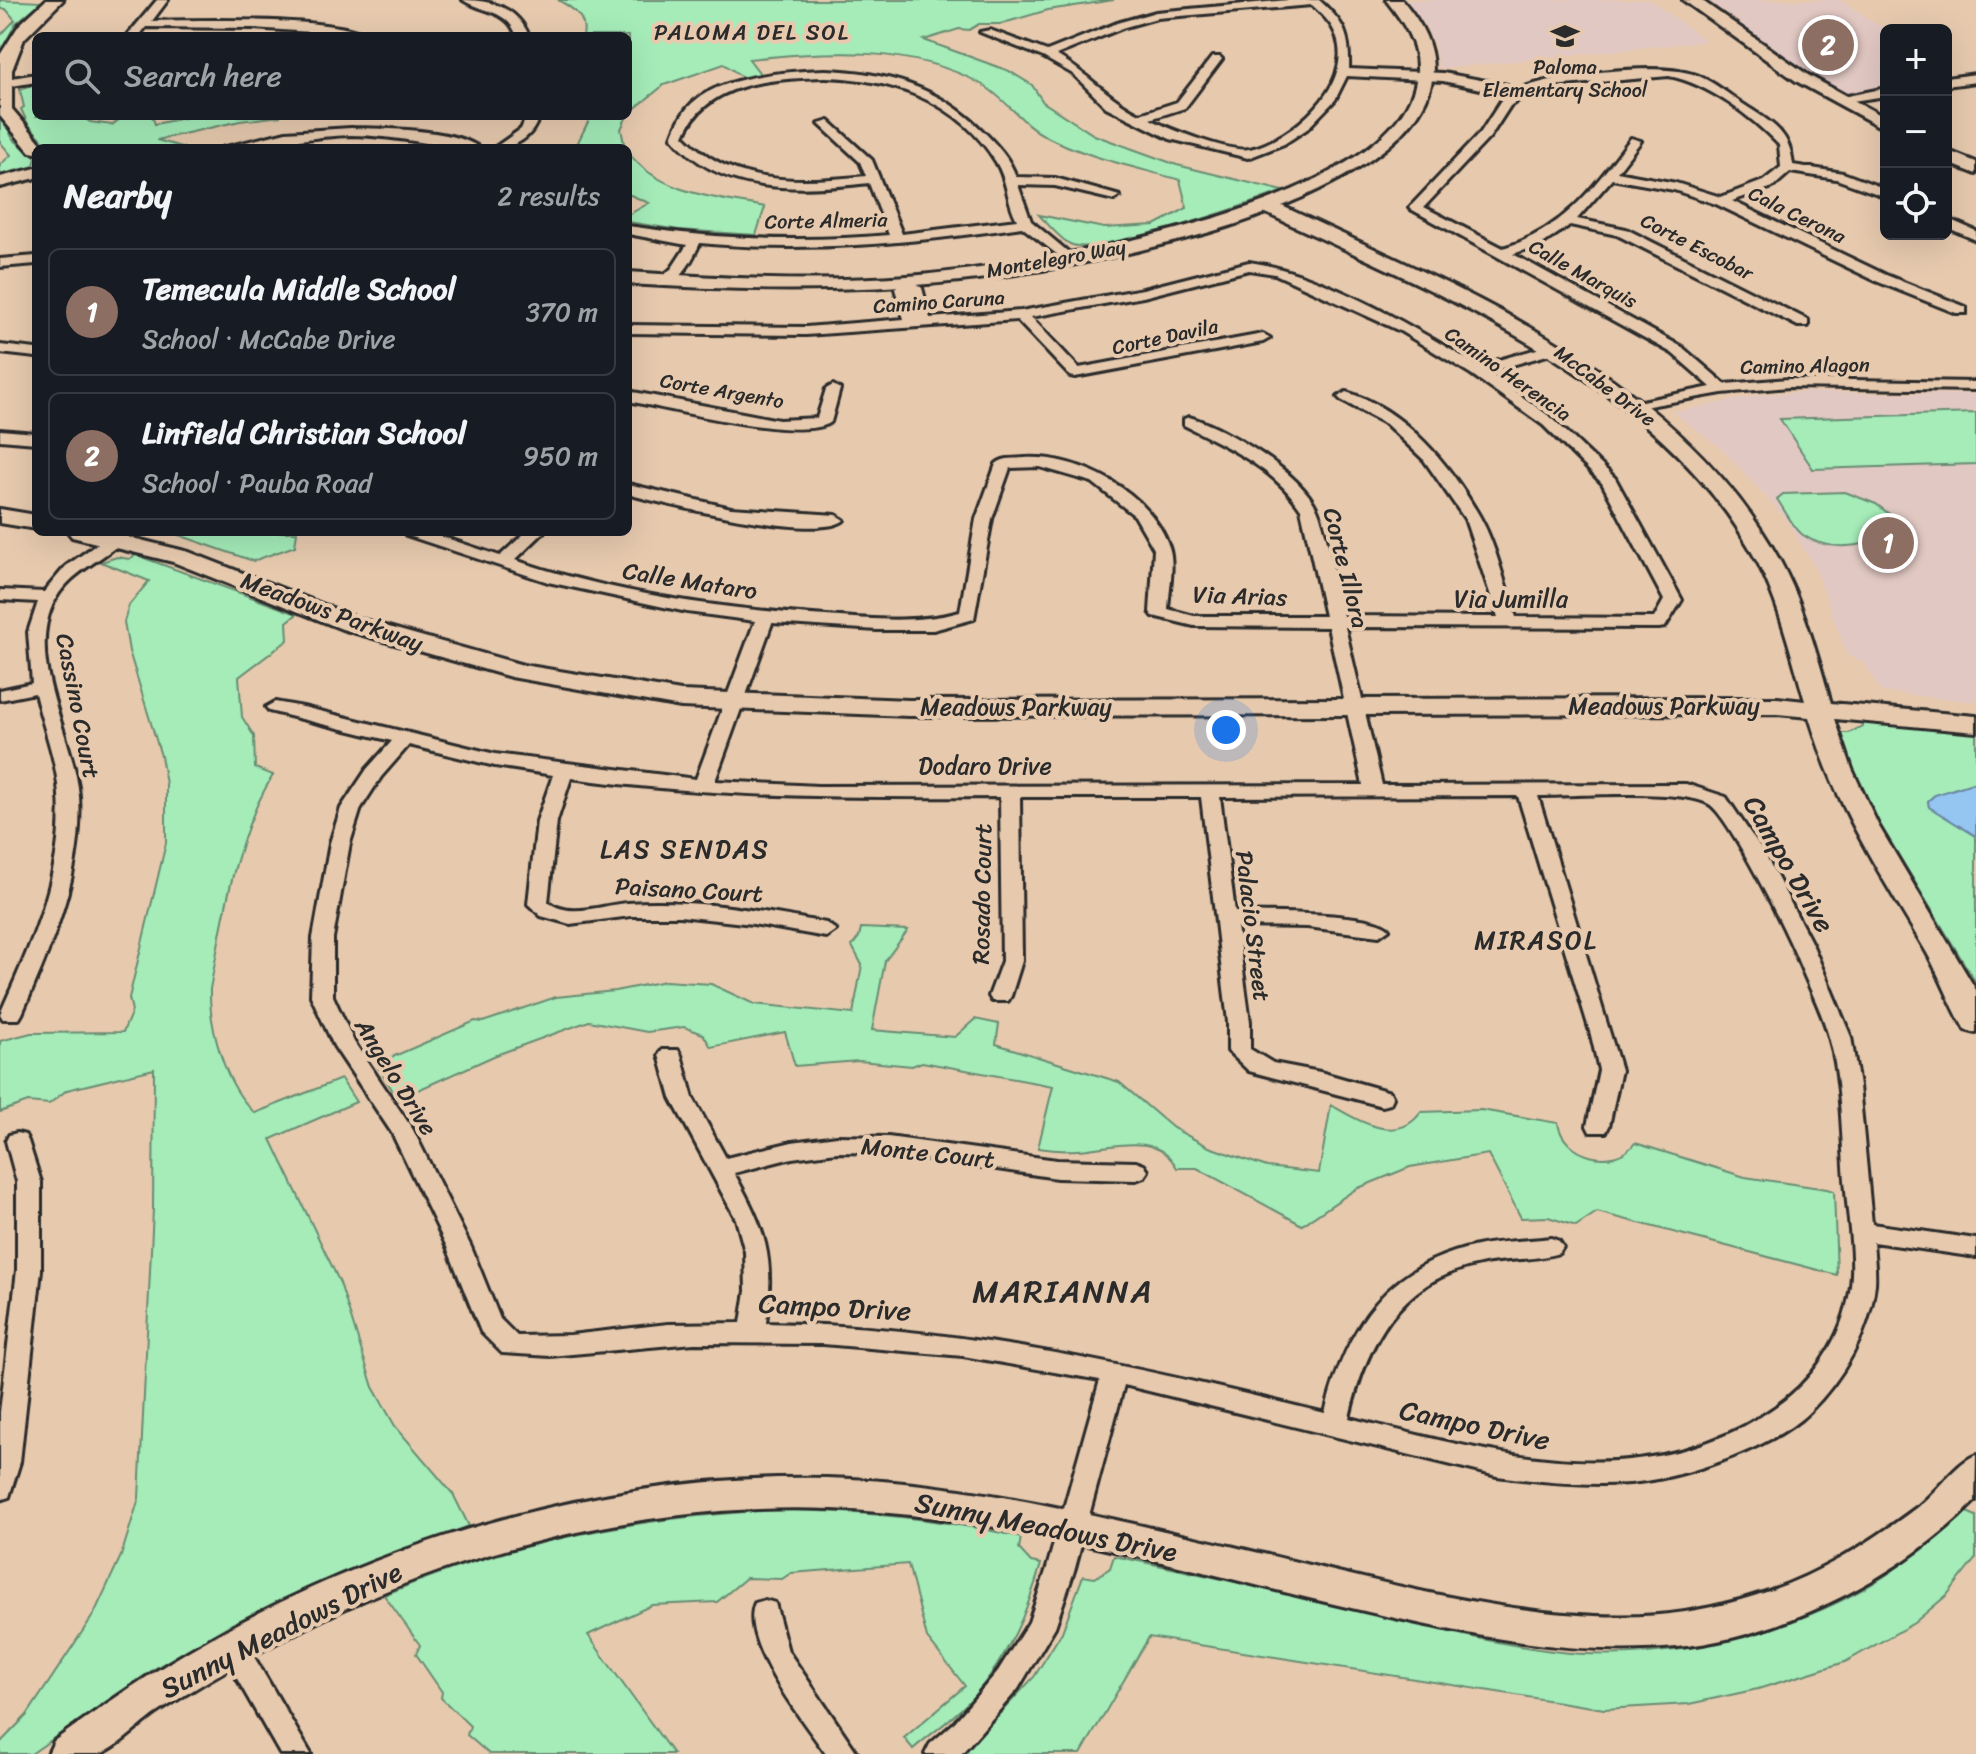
<!DOCTYPE html>
<meta charset="utf-8">
<style>
:root{--surface:#171b24;--page:#242831;--text:#f1f3f6;--muted:#9ea1a6;--line:#363941;--accent:#98999b}
body{margin:0;font-family:Sriracha,sans-serif;background:var(--page);color:var(--text)}
.controls{position:absolute;right:24px;top:24px;display:grid;overflow:hidden;border-radius:12px;box-shadow:0 8px 32px #0002}
.controls button{width:72px;height:72px;display:grid;place-items:center;padding:0;border:0;border-bottom:2px solid var(--line);background:var(--surface);color:var(--text);font:40px sans-serif}
.you{position:absolute;left:1226px;top:730px;width:28px;height:28px;margin:-20px;border:6px solid #fff;border-radius:50%;background:#1a73e8;box-shadow:0 0 0 12px #1a73e833}
.badge{display:grid;place-items:center;width:52px;height:52px;border-radius:50%;background:var(--accent);color:#fff;font-size:26px;font-weight:700}
.pin{position:absolute;translate:-50% -50%;border:4px solid #fff;box-shadow:0 2px 8px #0006}
.list{margin:0;padding:0;list-style:none}
h2{display:flex;justify-content:space-between;align-items:center;height:104px;margin:0;padding:0 32px;font-size:34px}
h2 small{font-size:26px;font-weight:400;color:var(--muted)}
.list li{display:grid;grid-template-columns:52px 1fr auto;gap:24px;align-items:center;box-sizing:border-box;height:128px;margin:0 16px 16px;padding:0 16px;border:2px solid var(--line);border-radius:12px}
.list b{display:block;font-size:30px;white-space:nowrap}
.list p{margin:0;font-size:26px;white-space:nowrap;color:var(--muted)}
.list em{font-size:26px;font-style:normal;color:var(--muted)}
.icon{flex:none;width:44px;height:44px;fill:none;stroke:currentColor;stroke-width:2;stroke-linecap:round;stroke-linejoin:round}
.map{position:relative;flex:none;width:1976px;height:1754px;overflow:hidden}
.search{position:absolute;background:var(--surface);box-shadow:0 8px 32px #0002;left:32px;top:32px;width:600px;height:88px;display:flex;align-items:center;gap:20px;box-sizing:border-box;padding:0 28px;border-radius:12px;color:var(--muted);font-size:30px}
.panel{position:absolute;background:var(--surface);box-shadow:0 8px 32px #0002;left:32px;top:144px;width:600px;height:392px;border-radius:12px}
.map>svg:first-child{display:block}
.built{fill:#e2c8c3}
.green{fill:#a5ecb9;stroke:#688c72;stroke-width:2}
.water{fill:#95c5f1;stroke:#6b87a2;stroke-width:2}
.lines{fill:none;stroke-linecap:round;stroke-linejoin:round}
.street-casing{stroke:#2b2b2b;stroke-width:6}
.secondary-casing{stroke:#2b2b2b;stroke-width:6}
.street{fill:#e7caae;fill-rule:evenodd}
.secondary{fill:#e7caae;fill-rule:evenodd}
.labels{text-anchor:middle;dominant-baseline:central;stroke-width:8;stroke-linejoin:round;paint-order:stroke}
.far-poi-label{font-size:20px;fill:#2b2b2b;stroke:#e7caae}
.far-street-label{font-size:20px;fill:#2b2b2b;stroke:#e7caae}
.far-neighbourhood-label{font-size:22px;letter-spacing:2px;fill:#2b2b2b;stroke:#e7caae}
.street-label{font-size:24px;fill:#2b2b2b;stroke:#e7caae}
.neighbourhood-label{font-size:26px;letter-spacing:2px;fill:#2b2b2b;stroke:#e7caae}
.near-street-label{font-size:28px;fill:#2b2b2b;stroke:#e7caae}
.near-neighbourhood-label{font-size:32px;letter-spacing:2px;fill:#2b2b2b;stroke:#e7caae}
</style>
<div class="map">
<svg width="1976" height="1754" viewBox="0 0 1976 1754">
<rect width="100%" height="100%" fill="#e7caae"/>
<filter id="ink" filterUnits="userSpaceOnUse"><feTurbulence type="fractalNoise" baseFrequency=".0125" numOctaves="2"/><feDisplacementMap in="SourceGraphic" scale="16" xChannelSelector="R" yChannelSelector="G"/><feConvolveMatrix kernelMatrix="1 2 1 2 8 2 1 2 1" color-interpolation-filters="sRGB"/></filter>
<g filter="url(#ink)">
<g class="built">
<path d="M1403,0H1650L1707,41L1439,69L1435,47L1427,29Z"/>
<path d="M1708,0H1840L1887,30L1886,87L1841,93L1790,61Z"/>
<path d="M1804,392L1976,394V702L1881,692L1864,663L1847,655L1815,567L1785,518L1723,450L1673,412L1764,394Z"/>
</g>
<g class="green">
<path d="M0,0L42,2L16,23L0,53V36L15,20L6,9H0Z"/>
<path d="M558,0H1114L1048,10L1000,24H979L969,30L959,29L924,40L1009,71L1032,85L1043,102L1094,135L1177,165L1283,191C1249,204 1096,258 1070,244C1059,238 1048,224 1039,215L1104,228L1155,225L1187,208L1180,180C1135,167 1089,158 1047,137C1021,124 1006,98 981,84C912,45 824,51 749,59L761,75L744,78L724,64L664,85L628,114V36H583C587,17 573,8 558,0Z"/>
<path d="M36,84V116H81L90,122L112,125L124,116H152L155,124L193,116H281L240,121L157,140L185,148H50L28,124L21,109L24,107L20,90Z"/>
<path d="M0,113L13,139L36,158L33,169L0,178V165L11,155L0,142Z"/>
<path d="M591,116H627L621,129L625,148H575Z"/>
<path d="M628,152C659,194 718,198 765,207L756,235L679,230L628,222V215L649,203L628,194Z"/>
<path d="M1976,413V464L1813,469L1780,419Z"/>
<path d="M1845,492L1876,504L1892,516L1894,528C1873,548 1829,553 1803,535C1793,528 1784,509 1777,499L1783,494Z"/>
<path d="M170,532H297L295,546L253,561Z"/>
<path d="M136,555L297,614L287,622L288,640L239,677L242,717L254,736L255,768L273,775C234,839 224,916 210,989C209,1028 225,1086 255,1113L341,1079L356,1102L271,1139L340,1283L373,1387L395,1426L453,1494L469,1526L325,1581L230,1625L154,1669L31,1754H0V1743L27,1715L94,1614L121,1556L139,1498L153,1209L154,1069L67,1090L49,1104L28,1102L0,1112V1041L31,1033L123,1032L132,1011L129,998L166,843V784L161,756L129,651L124,622L129,605L149,581L101,562L117,557L129,559Z"/>
<path d="M1862,721L1976,733V782L1935,795L1928,801L1929,807L1976,836V983L1861,793L1839,733H1849L1863,726Z"/>
<path d="M861,928L908,930L885,961L872,1030L955,1037L975,1019L999,1024L996,1044L1119,1082L1173,1128L1209,1147L1267,1167L1319,1173L1331,1105C1358,1120 1397,1146 1421,1112L1481,1110L1558,1123C1563,1157 1614,1171 1635,1143L1745,1177L1827,1189L1834,1191L1837,1275L1597,1212L1576,1226L1548,1217L1521,1218L1488,1154L1410,1167L1356,1189L1302,1225L1197,1168H1177C1156,1130 1112,1148 1077,1150C1064,1151 1051,1150 1038,1148L1053,1086L922,1062L912,1066L859,1061L795,1066L785,1032L711,1047L703,1034L684,1027L647,1032L589,1021L496,1055L398,1099L376,1064L475,1021L483,1022L556,997L615,991L665,981L711,984L754,1004L853,1014L862,965L852,946L859,937Z"/>
<path d="M1960,1509L1976,1516V1558L1947,1595L1914,1623L1845,1662L1758,1689L1689,1704L1604,1709L1149,1637L1081,1754H962L1034,1677L1062,1632L1083,1576L1095,1578L1110,1568L1114,1556C1193,1572 1272,1590 1351,1608C1417,1624 1484,1642 1552,1651C1672,1667 1830,1628 1922,1548C1936,1537 1948,1522 1960,1509Z"/>
<path d="M783,1510C865,1511 942,1519 1021,1537L1019,1549L1031,1562L1041,1564C1027,1613 1008,1657 974,1696C957,1716 933,1732 913,1749L904,1738L965,1686L927,1638L908,1564L791,1573L782,1579L746,1578L717,1602L652,1605L588,1635L673,1754H489L467,1735L470,1726L441,1698L442,1692L416,1654L420,1645L384,1595C511,1541 646,1515 783,1510Z"/>
</g>
<path class="water" d="M1976,782V836L1929,807L1928,801L1935,795Z"/>
<g class="lines">
<defs>
<g id="street">
<path d="M157,0H168L152,21C194,20 337,16 368,36L253,28L146,27L139,36H127Z"/>
<path d="M463,0C491,0 517,7 529,36H517C507,9 483,13 463,0Z"/>
<path d="M1288,0H1319C1345,23 1350,35 1349,69L1443,73L1507,85L1515,91C1551,74 1655,62 1693,74C1711,79 1730,96 1746,106C1772,123 1790,132 1793,165L1843,173L1886,189V197L1836,179L1790,172L1773,187L1732,201L1886,275L1966,307V313H1956L1876,281L1716,204L1674,190L1612,179L1577,219L1626,229L1808,320V326H1798L1617,235L1570,225L1544,243L1513,254L1682,347L1725,384L1789,379L1976,382V390L1789,387L1722,393L1632,409V403L1711,387L1672,353L1409,208L1481,132L1501,101L1509,95L1443,81L1347,76L1335,100L1307,129L1284,144L1248,158L1170,139L1106,107L1073,74L1043,57L980,32L990,30L1047,51L1117,23L1156,12ZM1312,5C1322,14 1333,24 1337,38C1353,87 1292,139 1250,149C1230,153 1169,129 1150,119L1185,108L1222,59L1220,57H1212L1177,102L1140,114C1109,99 1087,73 1056,55L1125,27L1157,18ZM1669,76C1709,84 1751,116 1779,145L1781,167L1763,181L1721,197L1676,183L1617,172L1641,141L1631,138C1594,187 1564,230 1503,248L1424,207L1490,137L1510,106L1526,95L1552,86Z"/>
<path d="M825,70C887,72 939,87 984,132C997,145 1010,159 1016,177L1055,178L1120,196L1114,200L1055,186L1018,185L1031,221L1072,255L1074,258L1067,262L1022,227C915,243 808,253 700,243C693,258 681,285 661,283L659,280L672,268L687,245L628,234V226C715,239 801,243 889,235L869,183C800,191 719,196 672,137C677,123 684,109 696,100C725,76 789,71 825,70ZM825,77C892,79 959,101 996,162C1007,179 1007,202 1017,220L902,234L872,160L829,121L819,124L860,162L866,176C801,183 732,187 684,136C706,81 773,79 825,77Z"/>
<path d="M36,74V82L0,88V80Z"/>
<path d="M1976,74V82L1946,86V78Z"/>
<path d="M1886,88V96L1839,103L1833,99Z"/>
<path d="M527,116H539C533,138 515,148 494,148L521,129Z"/>
<path d="M351,128C385,129 453,128 480,148C438,148 396,135 351,135C307,136 265,148 222,148L286,132Z"/>
<path d="M1946,218L1976,231V240L1946,227Z"/>
<path d="M36,256V264L0,267V259Z"/>
<path d="M1249,262C1322,272 1415,328 1478,366L1551,345H1561V351L1488,372L1553,419L1615,478L1682,600L1665,627L1659,628L1345,627L1382,785L1686,784L1726,797L1767,858L1813,946L1851,1037L1859,1086L1872,1224L1976,1239V1257L1873,1242C1874,1256 1876,1271 1875,1284C1870,1332 1843,1379 1809,1412C1773,1448 1681,1479 1630,1483C1585,1486 1542,1482 1497,1476L1124,1385L1075,1568L1055,1627L1018,1689L961,1754H925L930,1744L953,1724L998,1671L1029,1622L1047,1568L1100,1380L963,1356L823,1344L694,1343L550,1356L502,1353L481,1332L447,1247L392,1133L334,1046L311,996L313,938L330,843L341,808L367,769L392,741L269,711L266,707L275,702L303,707L495,754L696,779L755,621L687,612L548,582L406,535L404,532H428L500,556L526,532H544L515,560C615,594 721,609 826,616C871,619 916,624 960,612L976,519L996,464C1004,457 1015,459 1025,458C1081,455 1151,493 1169,547C1175,564 1169,591 1168,609L1194,616H1325L1301,509C1273,467 1227,447 1184,425V419L1189,417C1227,428 1300,472 1317,509C1328,534 1336,587 1343,616L1498,617L1465,519L1424,460L1386,424L1341,400L1338,397L1346,392C1405,409 1451,466 1480,517C1497,547 1504,585 1516,617L1654,618L1664,600L1602,483L1543,425L1471,374L1400,331L1275,274L1249,270L1143,297L1031,317L1079,368L1263,334L1270,338L1263,342L1075,377L1070,376L1017,320L806,335L628,333V325L806,327L904,319L895,289L902,279L907,278L922,288L930,318L1021,311L1143,289ZM1040,467L1092,482L1135,516L1154,549L1150,612L1153,616L1194,626L1328,627L1363,785L818,786L715,781L772,623L877,630H933L974,619L992,519L1010,468ZM409,745L495,766L553,775L537,821L528,904L541,916L570,924L631,916H680L753,924L826,937L836,930L826,923C761,911 693,898 627,903C601,905 571,919 548,902L557,821L571,778C714,798 856,798 1000,797L1002,961L989,996L992,1001H1008L1011,996L1022,961L1020,797H1201L1228,1022V1051L1249,1071L1382,1106L1390,1104L1393,1098L1390,1092L1320,1072L1273,1063L1250,1049V1022L1237,926L1307,927L1379,936L1389,929C1377,912 1260,913 1235,912L1220,797L1518,796L1591,1035L1599,1070L1587,1126L1590,1132H1606L1609,1126L1621,1070L1538,796C1575,796 1680,788 1709,804C1729,815 1790,938 1800,965C1810,989 1822,1012 1829,1037C1843,1085 1841,1140 1846,1190C1848,1220 1855,1255 1851,1286C1843,1340 1811,1386 1765,1414C1633,1498 1489,1452 1349,1418C1366,1345 1398,1280 1480,1264C1506,1258 1534,1261 1559,1253L1563,1247L1559,1241L1551,1238C1527,1241 1501,1241 1477,1246C1387,1265 1346,1327 1325,1413C1135,1367 964,1326 766,1323C775,1256 766,1231 734,1173L792,1158L837,1152L888,1153L1057,1178L1136,1180L1144,1177L1148,1171L1144,1165L1136,1162L1057,1160L888,1137L837,1136L792,1142L726,1158L693,1098L681,1055L678,1050H662L659,1055L671,1098L736,1219L745,1252L746,1291L741,1323L668,1324L570,1335L517,1336L500,1319L471,1247L413,1130L354,1042L333,996V938L350,843L361,808L381,777Z"/>
<path d="M0,345L36,349V357L0,353Z"/>
<path d="M833,385L840,389L831,422C805,443 665,408 628,401V391L779,420L817,418L826,389Z"/>
<path d="M0,430L36,433V443L0,440Z"/>
<path d="M628,484L731,508L836,515L844,520C820,542 662,504 628,494Z"/>
<path d="M114,532H132C108,560 68,569 52,606C27,665 74,736 79,796C84,872 51,947 22,1014L19,1019H3L0,1014C30,947 65,871 59,795C57,761 43,727 35,693L0,700V690L32,683L28,632L38,602L0,600V590L44,592L66,566Z"/>
<path d="M17,1133L25,1135L28,1141L41,1182V1270L20,1462L9,1497L0,1500V1412L17,1270V1182L6,1141L9,1135Z"/>
<path d="M765,1600L775,1603L788,1651L858,1754H826C804,1722 738,1641 755,1603Z"/>
<path d="M233,1634L243,1638L311,1754H280L219,1647L223,1638Z"/>
</g>
<g id="secondary">
<path d="M46,0H63L24,39L12,70V109L45,148H36V153L30,152L0,116V55L19,25Z"/>
<path d="M1386,0H1402C1492,102 1365,172 1282,206C1465,292 1677,374 1780,561C1804,605 1817,655 1831,703L1976,716V732L1835,719L1852,769L1878,825L1976,990V1033L1965,1030C1951,1006 1941,978 1927,953C1879,871 1837,810 1809,717L1777,714L909,716L681,707L511,677L342,629L173,562L72,537L68,532H108L189,552L360,619L523,665L681,691L909,700L1777,698L1805,701C1791,654 1780,606 1758,563C1663,382 1441,295 1266,213C1225,230 1180,240 1137,251C964,292 805,295 628,284V272C721,278 815,283 907,276C1014,268 1412,209 1417,71C1418,42 1403,22 1386,0Z"/>
<path d="M1683,0H1701L1808,75L1886,118V130L1796,81Z"/>
<path d="M1946,150L1976,162V174L1946,162Z"/>
<path d="M36,168V178L0,187V177Z"/>
<path d="M0,509L36,515V529L0,523Z"/>
<path d="M1976,1455L1975,1501C1902,1576 1781,1638 1677,1647C1561,1658 1446,1630 1334,1604C1169,1565 1002,1516 832,1509C658,1502 473,1545 317,1622C262,1649 208,1679 157,1713C142,1723 115,1750 99,1754C84,1754 63,1754 48,1754L54,1741C104,1705 154,1670 208,1640C394,1536 613,1473 826,1478C963,1481 1098,1516 1230,1546C1365,1577 1549,1633 1685,1612C1778,1597 1841,1564 1916,1508C1935,1494 1958,1461 1976,1455Z"/>
</g>
</defs>
<use href="#street" class="street-casing"/>
<use href="#secondary" class="secondary-casing"/>
<use href="#street" class="street"/>
<use href="#secondary" class="secondary"/>
</g>
</g>
<defs>
<symbol id="school-bare" viewBox="-9 -9 18 18"><path d="M0-5L7-2L0 1L-7-2ZM-4 1L0 2.5L4 1V4Q0 6-4 4Z" fill="#2b2b2b" stroke="#e7caae" stroke-width="2.5" paint-order="stroke"/></symbol>
</defs>
<g fill-rule="evenodd">
<use href="#school-bare" x="1545" y="16" width="40" height="40"/>
</g>
<g class="labels">
<g class="far-poi-label">
<text x="1565" y="67">Paloma<tspan x="1565" dy="23">Elementary School</tspan></text>
</g>
<g class="far-street-label">
<text transform="translate(1797 215) rotate(26)">Cala Cerona</text>
<text transform="translate(826 221) rotate(-1)">Corte Almeria</text>
<text transform="translate(1697 247) rotate(27)">Corte Escobar</text>
<text transform="translate(1056 259) rotate(-10)">Montelegro Way</text>
<text transform="translate(1583 274) rotate(29)">Calle Marquis</text>
<text transform="translate(939 302) rotate(-4)">Camino Caruna</text>
<text transform="translate(1165 337) rotate(-12)">Corte Davila</text>
<text transform="translate(1805 366) rotate(-1)">Camino Alagon</text>
<text transform="translate(1508 374) rotate(35)">Camino Herencia</text>
<text transform="translate(1605 386) rotate(37)">McCabe Drive</text>
<text transform="translate(722 391) rotate(10)">Corte Argento</text>
</g>
<g class="far-neighbourhood-label">
<text x="752" y="32">PALOMA DEL SOL</text>
</g>
<g class="street-label">
<text transform="translate(1346 568) rotate(76)">Corte Illora</text>
<text transform="translate(690 581) rotate(9)">Calle Mataro</text>
<text transform="translate(1240 596) rotate(2)">Via Arias</text>
<text x="1511" y="599">Via Jumilla</text>
<text transform="translate(332 612) rotate(20)">Meadows Parkway</text>
<text transform="translate(78 706) rotate(79)">Cassino Court</text>
<text x="1664" y="706">Meadows Parkway</text>
<text x="1016" y="707">Meadows Parkway</text>
<text x="985" y="766">Dodaro Drive</text>
<text transform="translate(689 890) rotate(3)">Paisano Court</text>
<text transform="translate(982 894) rotate(-89)">Rosado Court</text>
<text transform="translate(1253 926) rotate(83)">Palacio Street</text>
<text transform="translate(396 1077) rotate(58)">Angelo Drive</text>
<text transform="translate(928 1153) rotate(6)">Monte Court</text>
</g>
<g class="neighbourhood-label">
<text x="685" y="849">LAS SENDAS</text>
<text x="1536" y="940">MIRASOL</text>
</g>
<g class="near-street-label">
<text transform="translate(1789 864) rotate(60)">Campo Drive</text>
<text transform="translate(835 1307) rotate(3)">Campo Drive</text>
<text transform="translate(1475 1425) rotate(12)">Campo Drive</text>
<text transform="translate(1046 1527) rotate(11)">Sunny Meadows Drive</text>
<text transform="translate(281 1630) rotate(-27)">Sunny Meadows Drive</text>
</g>
<g class="near-neighbourhood-label">
<text x="1063" y="1291">MARIANNA</text>
</g>
</g>
</svg>
<div class="controls">
<button>+</button>
<button>−</button>
<button><svg class="icon" aria-label="locate" viewBox="0 0 24 24"><circle cx="12" cy="12" r="6"/><path d="M12 2v4M12 18v4M2 12h4M18 12h4"/></svg></button>
</div>
<div class="you"></div>
<div class="pin badge" style="left:1888px;top:543px;background:#8d6e63">1</div>
<div class="pin badge" style="left:1828px;top:45px;background:#8d6e63">2</div>
<div class="search"><svg class="icon" aria-label="search" viewBox="0 0 24 24"><circle cx="10" cy="10" r="6"/><path d="M15 15l6 6"/></svg>Search here</div>
<section class="panel">
<h2>Nearby<small>2 results</small></h2>
<ul class="list">
<li><span class="badge" style="background:#8d6e63">1</span><div><b>Temecula Middle School</b><p>School · McCabe Drive</p></div><em>370 m</em></li>
<li><span class="badge" style="background:#8d6e63">2</span><div><b>Linfield Christian School</b><p>School · Pauba Road</p></div><em>950 m</em></li>
</ul>
</section>
</div>
